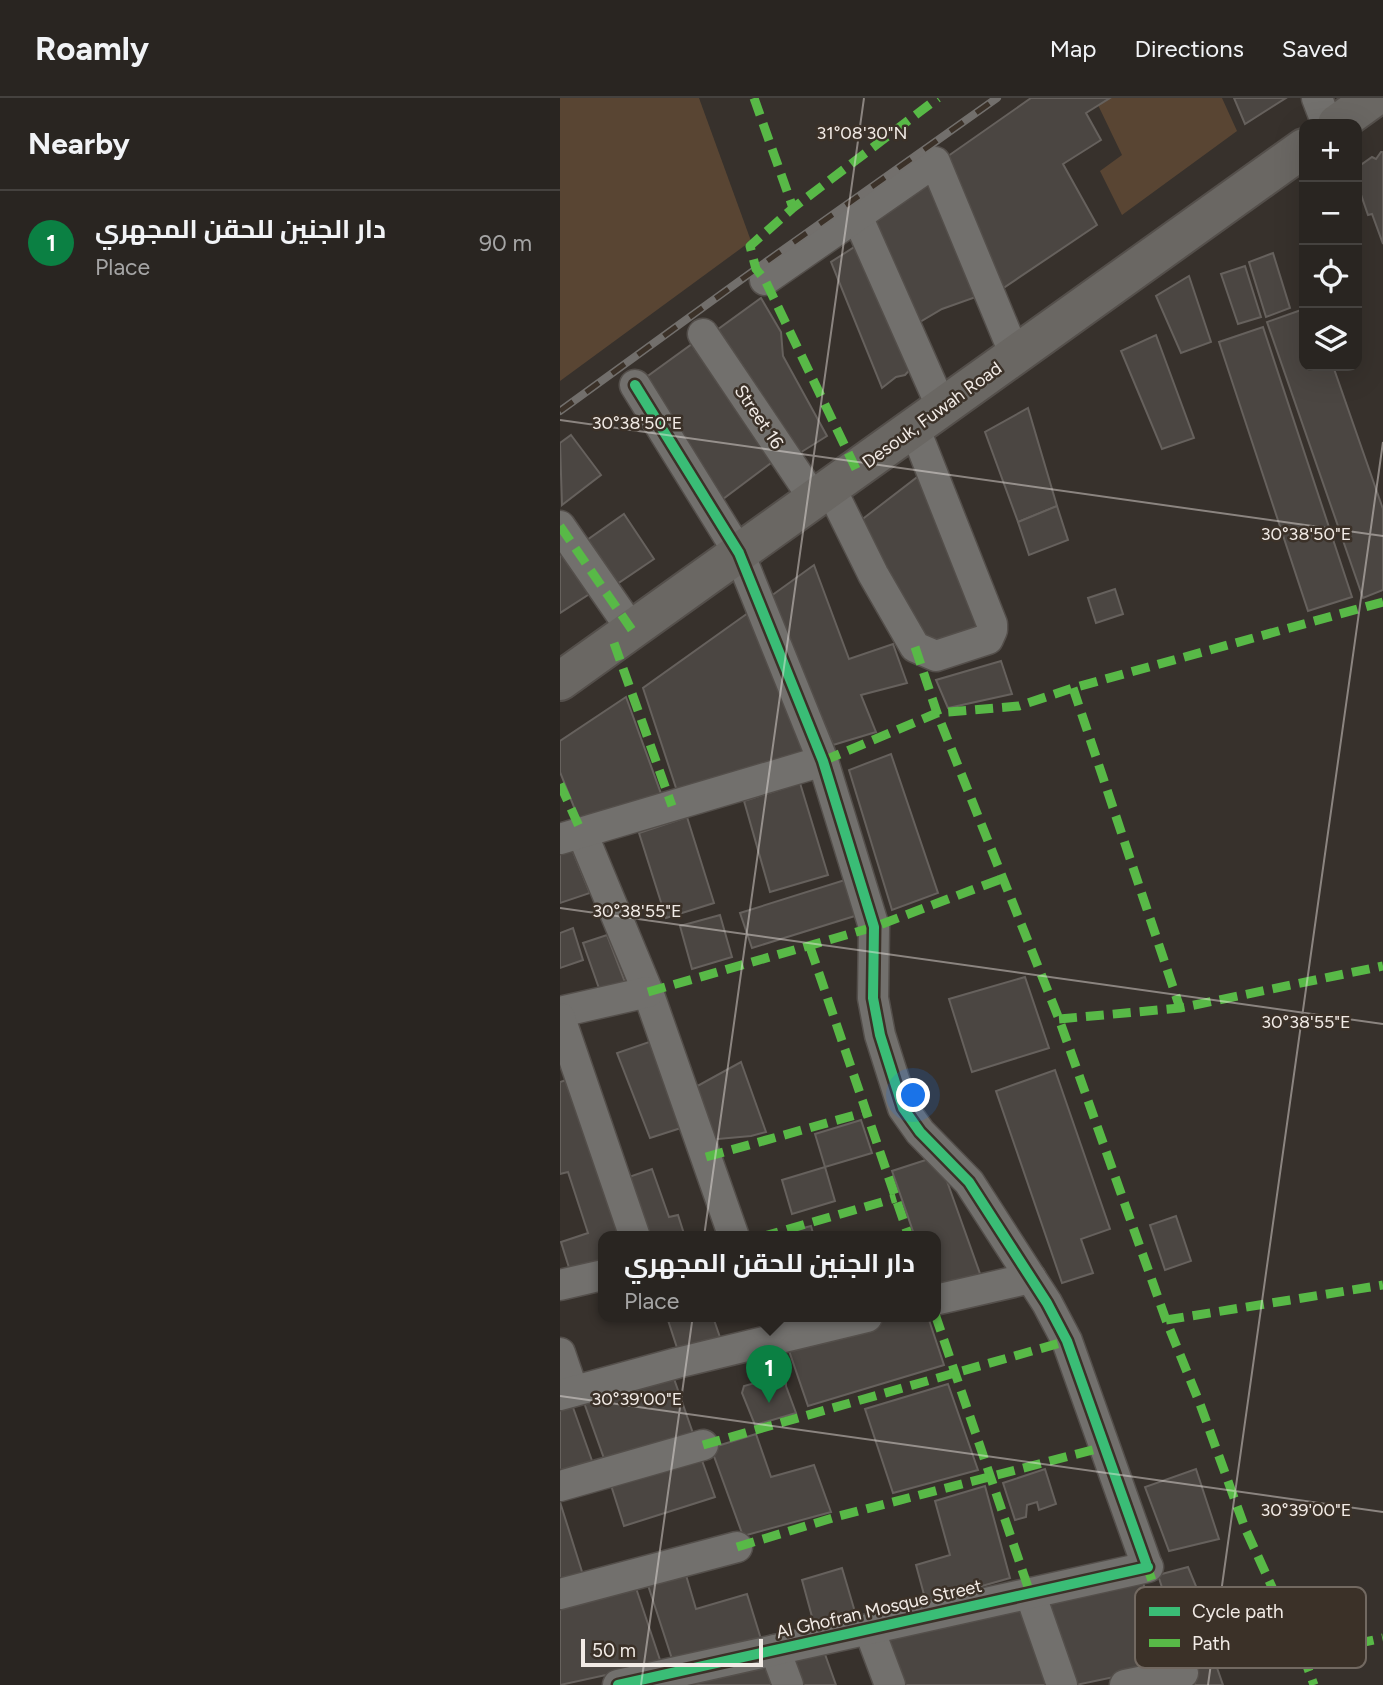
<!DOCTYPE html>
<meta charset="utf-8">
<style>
:root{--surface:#292521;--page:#312d2a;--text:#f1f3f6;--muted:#a5a5a5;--line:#45423f;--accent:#0b8043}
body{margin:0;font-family:Figtree,Cairo,sans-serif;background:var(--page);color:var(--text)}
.controls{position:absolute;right:21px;top:21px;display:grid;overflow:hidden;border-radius:14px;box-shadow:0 7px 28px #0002}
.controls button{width:63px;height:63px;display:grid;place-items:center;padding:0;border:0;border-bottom:2px solid var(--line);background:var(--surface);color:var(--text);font:35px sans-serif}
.scale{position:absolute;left:21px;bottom:18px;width:182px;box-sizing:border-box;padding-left:7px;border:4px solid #f2ebe6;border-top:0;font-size:19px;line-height:24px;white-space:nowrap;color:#f2ebe6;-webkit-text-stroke:5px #3b3128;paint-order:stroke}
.you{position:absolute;left:354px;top:998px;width:24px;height:24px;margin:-18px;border:5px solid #fff;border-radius:50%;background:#1a73e8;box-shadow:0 0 0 10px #1a73e833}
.badge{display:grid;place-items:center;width:46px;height:46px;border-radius:50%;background:var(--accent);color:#fff;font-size:23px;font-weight:700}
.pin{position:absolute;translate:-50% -58px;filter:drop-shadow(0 2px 4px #0008)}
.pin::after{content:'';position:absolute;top:37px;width:24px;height:21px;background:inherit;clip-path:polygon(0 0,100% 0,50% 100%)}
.popup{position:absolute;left:38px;top:1133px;width:343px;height:91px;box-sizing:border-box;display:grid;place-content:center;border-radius:14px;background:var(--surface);filter:drop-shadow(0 2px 5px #0005);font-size:23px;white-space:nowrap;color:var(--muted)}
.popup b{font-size:26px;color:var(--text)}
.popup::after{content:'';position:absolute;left:50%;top:100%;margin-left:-14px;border:14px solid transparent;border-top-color:var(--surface)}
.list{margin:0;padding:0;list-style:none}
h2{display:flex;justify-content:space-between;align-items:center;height:91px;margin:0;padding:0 28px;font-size:30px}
h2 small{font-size:23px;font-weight:400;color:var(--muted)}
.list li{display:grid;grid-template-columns:46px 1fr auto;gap:21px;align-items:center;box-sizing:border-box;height:105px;padding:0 28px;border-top:2px solid var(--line)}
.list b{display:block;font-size:26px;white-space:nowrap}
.list p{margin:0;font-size:23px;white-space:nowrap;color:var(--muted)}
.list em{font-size:23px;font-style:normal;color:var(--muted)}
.icon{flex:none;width:38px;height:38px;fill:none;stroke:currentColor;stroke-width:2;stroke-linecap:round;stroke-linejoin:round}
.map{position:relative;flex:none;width:823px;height:1587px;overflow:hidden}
header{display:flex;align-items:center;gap:42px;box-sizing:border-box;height:98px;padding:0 35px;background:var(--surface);border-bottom:2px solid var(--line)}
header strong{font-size:33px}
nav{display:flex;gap:38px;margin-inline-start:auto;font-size:24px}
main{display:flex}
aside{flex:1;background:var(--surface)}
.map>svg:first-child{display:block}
.green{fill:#594533}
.building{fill:#4b4642;stroke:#66615d;stroke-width:2}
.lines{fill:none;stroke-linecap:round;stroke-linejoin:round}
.street-casing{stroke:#544f4b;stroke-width:33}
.primary-casing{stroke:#544f4b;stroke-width:42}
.street{stroke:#72706d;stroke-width:30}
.primary{stroke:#6a6763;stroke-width:38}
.rail-casing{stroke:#726f6c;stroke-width:8}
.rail{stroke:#3b3128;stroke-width:5;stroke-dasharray:16;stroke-linecap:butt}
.quiet{stroke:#58b947;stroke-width:9;stroke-dasharray:18 9;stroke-linecap:butt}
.cycleway-casing{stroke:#3b3128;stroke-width:15}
.cycleway{stroke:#3abd76;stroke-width:10}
.ticks{fill:none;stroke:#f2ebe6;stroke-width:2;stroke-opacity:0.45}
.labels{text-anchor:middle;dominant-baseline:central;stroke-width:5;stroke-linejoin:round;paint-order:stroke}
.street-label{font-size:18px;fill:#f2ebe6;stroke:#3b3128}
.key{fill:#3b3128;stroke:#726961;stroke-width:2}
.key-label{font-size:19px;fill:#f2ebe6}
.ticks-label{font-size:18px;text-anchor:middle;fill:#f2ebe6;stroke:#3b3128;stroke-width:5;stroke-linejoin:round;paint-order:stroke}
</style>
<header>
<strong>Roamly</strong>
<nav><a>Map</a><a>Directions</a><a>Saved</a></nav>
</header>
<main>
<aside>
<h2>Nearby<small></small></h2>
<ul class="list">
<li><span class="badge">1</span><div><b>دار الجنين للحقن المجهري</b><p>Place</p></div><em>90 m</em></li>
</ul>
</aside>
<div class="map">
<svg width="823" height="1587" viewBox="0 0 823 1587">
<rect width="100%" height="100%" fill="#37312c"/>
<g class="green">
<path d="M0,0H139L191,143L0,283Z"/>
<path d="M550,0H662L677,33L562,117L540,73L562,57L538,7Z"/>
</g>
<g class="building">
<path d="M471,0H550L526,15L541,42L503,66L537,127L439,193L381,63Z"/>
<path d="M674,0H726L685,26Z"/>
<path d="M821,54H823V146L812,116L808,117L797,85L798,64L802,66L812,59L816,61Z"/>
<path d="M371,76L416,199L382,211L353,228L307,118Z"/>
<path d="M302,144L353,268L345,277L336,279L322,290L271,164Z"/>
<path d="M713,155L730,210L706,219L689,164Z"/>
<path d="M685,168L701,219L678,226L661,176Z"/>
<path d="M629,178L651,244L621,255L596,198Z"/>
<path d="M201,200L221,234L223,258L267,338L235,358L150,237Z"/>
<path d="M744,211V268H773L823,411V492L803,500L707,224Z"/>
<path d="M703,229L792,499L748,513L659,244Z"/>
<path d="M596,237L634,340L602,351L561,253Z"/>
<path d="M132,246L215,362L163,401L85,280Z"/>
<path d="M468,310L497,408L458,424L425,334Z"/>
<path d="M11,337L41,377L2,407L0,345Z"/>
<path d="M369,370L424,527L362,548L300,423Z"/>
<path d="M497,408L508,442L469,457L458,424Z"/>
<path d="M64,416L94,461L57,486L27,442Z"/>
<path d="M0,448L31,495L0,515Z"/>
<path d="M254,467L289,561L333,546L347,585L301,597L316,634L273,647L211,498Z"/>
<path d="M555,491L563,516L536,525L528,500Z"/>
<path d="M195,510L256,657L118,696L83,590Z"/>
<path d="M441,563L452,596L388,610L376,582Z"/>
<path d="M66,599L104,704L20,724L0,674V643Z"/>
<path d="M331,656L378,795L332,812L289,672Z"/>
<path d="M240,685L268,777L210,794L184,703Z"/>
<path d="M127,719L154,805L106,820L79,735Z"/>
<path d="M12,751L30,795L0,805V755Z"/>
<path d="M288,781L298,817L192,850L180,815Z"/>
<path d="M160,817L172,859L132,871L120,828Z"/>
<path d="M13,830L23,862L0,870V835Z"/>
<path d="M47,837L66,887L41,896L23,845Z"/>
<path d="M465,879L489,950L412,974L389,901Z"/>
<path d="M95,942L127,1028L90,1040L57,955Z"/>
<path d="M181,964L206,1034L191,1038L147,1042L130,992Z"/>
<path d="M495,972L550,1131L521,1141L533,1175L502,1185L436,993Z"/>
<path d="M12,980L64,1139H43V1166L11,1176L1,1144L28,1135L8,1074L0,1076V984Z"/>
<path d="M301,1022L312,1055L265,1069L255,1036Z"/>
<path d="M378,1058L423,1184L375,1196V1139H355L332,1073Z"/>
<path d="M265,1069L275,1103L232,1116L222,1082Z"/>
<path d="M92,1071L109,1119L118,1117L125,1139H79L60,1082Z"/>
<path d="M616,1118L631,1163L605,1172L590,1127Z"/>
<path d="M251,1128L254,1139H209Z"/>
<path d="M107,1219H153L163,1248L120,1259Z"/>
<path d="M211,1219H269L216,1235Z"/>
<path d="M319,1219H368L384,1267L248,1308L226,1244Z"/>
<path d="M112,1275L135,1341L46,1366L22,1299Z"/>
<path d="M220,1278L226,1281V1288L236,1315L195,1327L182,1295L184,1288Z"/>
<path d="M388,1286L418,1372L333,1395L305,1311Z"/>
<path d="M10,1301L35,1371L0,1381V1304Z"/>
<path d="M196,1336L211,1379L254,1367L271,1414L183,1438L151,1350Z"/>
<path d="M139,1354L155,1399L64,1428L49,1381Z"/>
<path d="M485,1371L496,1406L479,1412L477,1404L467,1407L466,1419L455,1422L443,1385Z"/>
<path d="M636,1371L659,1441L609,1453L585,1389Z"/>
<path d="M425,1388L450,1480L366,1504L356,1467L390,1457L375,1403Z"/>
<path d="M0,1404L24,1480L0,1487Z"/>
<path d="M123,1467L136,1511L187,1496L201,1541L113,1564L85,1478Z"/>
<path d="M628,1469L638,1493L635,1506L642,1509L645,1518L614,1527L598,1477Z"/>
<path d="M282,1470L295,1514L254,1526L242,1482Z"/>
<path d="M580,1476L611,1567L516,1587L475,1497Z"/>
<path d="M72,1478L101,1565L0,1587V1498Z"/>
<path d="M463,1504L492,1587H337L319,1532Z"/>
<path d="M261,1545L276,1587H232L221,1556Z"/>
<path d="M206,1559L216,1587H119Z"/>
<path d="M655,1564L663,1587H635L631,1572Z"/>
</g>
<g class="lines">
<defs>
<g id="street">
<path d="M757,0L767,26"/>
<path d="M297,118L382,310"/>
<path d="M205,182L375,64L455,257"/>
<path d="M143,236L254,401"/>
<path d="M75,287L179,455L263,663L314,829L313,900L320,937L343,1010L360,1034L409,1084L487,1205L507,1243L586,1465"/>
<path d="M270,389L313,476L355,549L376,558L428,541L432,532V526L354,329"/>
<path d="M0,428L72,532"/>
<path d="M22,735L88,894L174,1139"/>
<path d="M0,741L263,663"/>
<path d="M0,914L88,894"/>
<path d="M0,920L75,1139"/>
<path d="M0,1187L43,1177"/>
<path d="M375,1202L471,1180"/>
<path d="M0,1255L13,1293"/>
<path d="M0,1297L117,1265L307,1219"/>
<path d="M0,1388L143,1347"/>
<path d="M470,1495L502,1587"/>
<path d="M0,1496L177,1449"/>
<path d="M309,1531L330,1587"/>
<path d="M215,1552L228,1587"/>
<path d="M58,1587L588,1469"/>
<path d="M565,1587L623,1575"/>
</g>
<g id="primary">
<path d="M777,26L813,0"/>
<path d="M0,583L744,50"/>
</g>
</defs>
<use href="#street" class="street-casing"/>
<use href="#primary" class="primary-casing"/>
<use href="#street" class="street"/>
<use href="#primary" class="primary"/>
<defs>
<path id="rail" d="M0,313L196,171L437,0"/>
</defs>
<use href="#rail" class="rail-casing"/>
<use href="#rail" class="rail"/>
<g class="quiet">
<path d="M194,0L233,110"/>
<path d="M296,371L205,182L196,171L190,148L233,110L378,0"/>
<path d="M0,428L72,532"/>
<path d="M54,545L112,708"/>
<path d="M355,549L377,615L499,921L606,1222L640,1306L685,1430L743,1557L754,1587"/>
<path d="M513,590L620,910"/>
<path d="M263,663L377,615L459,608L513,590L823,504"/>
<path d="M0,686L22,735"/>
<path d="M250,849L349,1139"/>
<path d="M88,894L314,829L441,781"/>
<path d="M499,921L620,910L823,868"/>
<path d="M146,1059L306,1014"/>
<path d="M201,1139L336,1100"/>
<path d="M375,1216L470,1495"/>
<path d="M606,1222L823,1187"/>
<path d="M143,1347L507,1243"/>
<path d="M177,1449L279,1418L544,1349"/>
<path d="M586,1465L621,1569"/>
<path d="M743,1557L823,1540"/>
</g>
<defs>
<g id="cycleway">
<path d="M75,287L179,455L263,663L314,829L313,900L320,937L343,1010L360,1034L409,1084L487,1205L507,1243L586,1465"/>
<path d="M58,1587L588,1469"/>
</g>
</defs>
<use href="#cycleway" class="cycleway-casing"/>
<use href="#cycleway" class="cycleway"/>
</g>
<path class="ticks" d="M0,322L823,438M0,810L823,926M0,1298L823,1414M81,1587L304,0M648,1587L823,344"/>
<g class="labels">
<g class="street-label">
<text transform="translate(372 317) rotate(-36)">Desouk, Fuwah Road</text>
<text transform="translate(199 319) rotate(56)">Street 16</text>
<text transform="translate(319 1511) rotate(-13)">Al Ghofran Mosque Street</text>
</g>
</g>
<rect x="575" y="1489" width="231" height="81" rx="10" class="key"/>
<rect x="589" y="1509" width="31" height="9" fill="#3abd76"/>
<rect x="589" y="1541" width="31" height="8" fill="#58b947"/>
<g class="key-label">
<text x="632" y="1520">Cycle path</text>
<text x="632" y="1552">Path</text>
</g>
<g class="ticks-label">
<text x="302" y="41">31°08'30"N</text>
<text x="77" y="331">30°38'50"E</text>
<text x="746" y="442">30°38'50"E</text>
<text x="77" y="819">30°38'55"E</text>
<text x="746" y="930">30°38'55"E</text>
<text x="77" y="1307">30°39'00"E</text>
<text x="746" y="1418">30°39'00"E</text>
</g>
</svg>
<div class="controls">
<button>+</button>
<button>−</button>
<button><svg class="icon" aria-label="locate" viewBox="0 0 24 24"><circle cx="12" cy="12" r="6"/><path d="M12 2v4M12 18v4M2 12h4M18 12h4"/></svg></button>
<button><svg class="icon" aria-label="layers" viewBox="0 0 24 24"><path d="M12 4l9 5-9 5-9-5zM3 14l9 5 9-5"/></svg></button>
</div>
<div class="scale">50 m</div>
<div class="you"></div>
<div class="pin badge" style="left:209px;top:1305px">1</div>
<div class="popup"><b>دار الجنين للحقن المجهري</b>Place</div>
</div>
</main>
